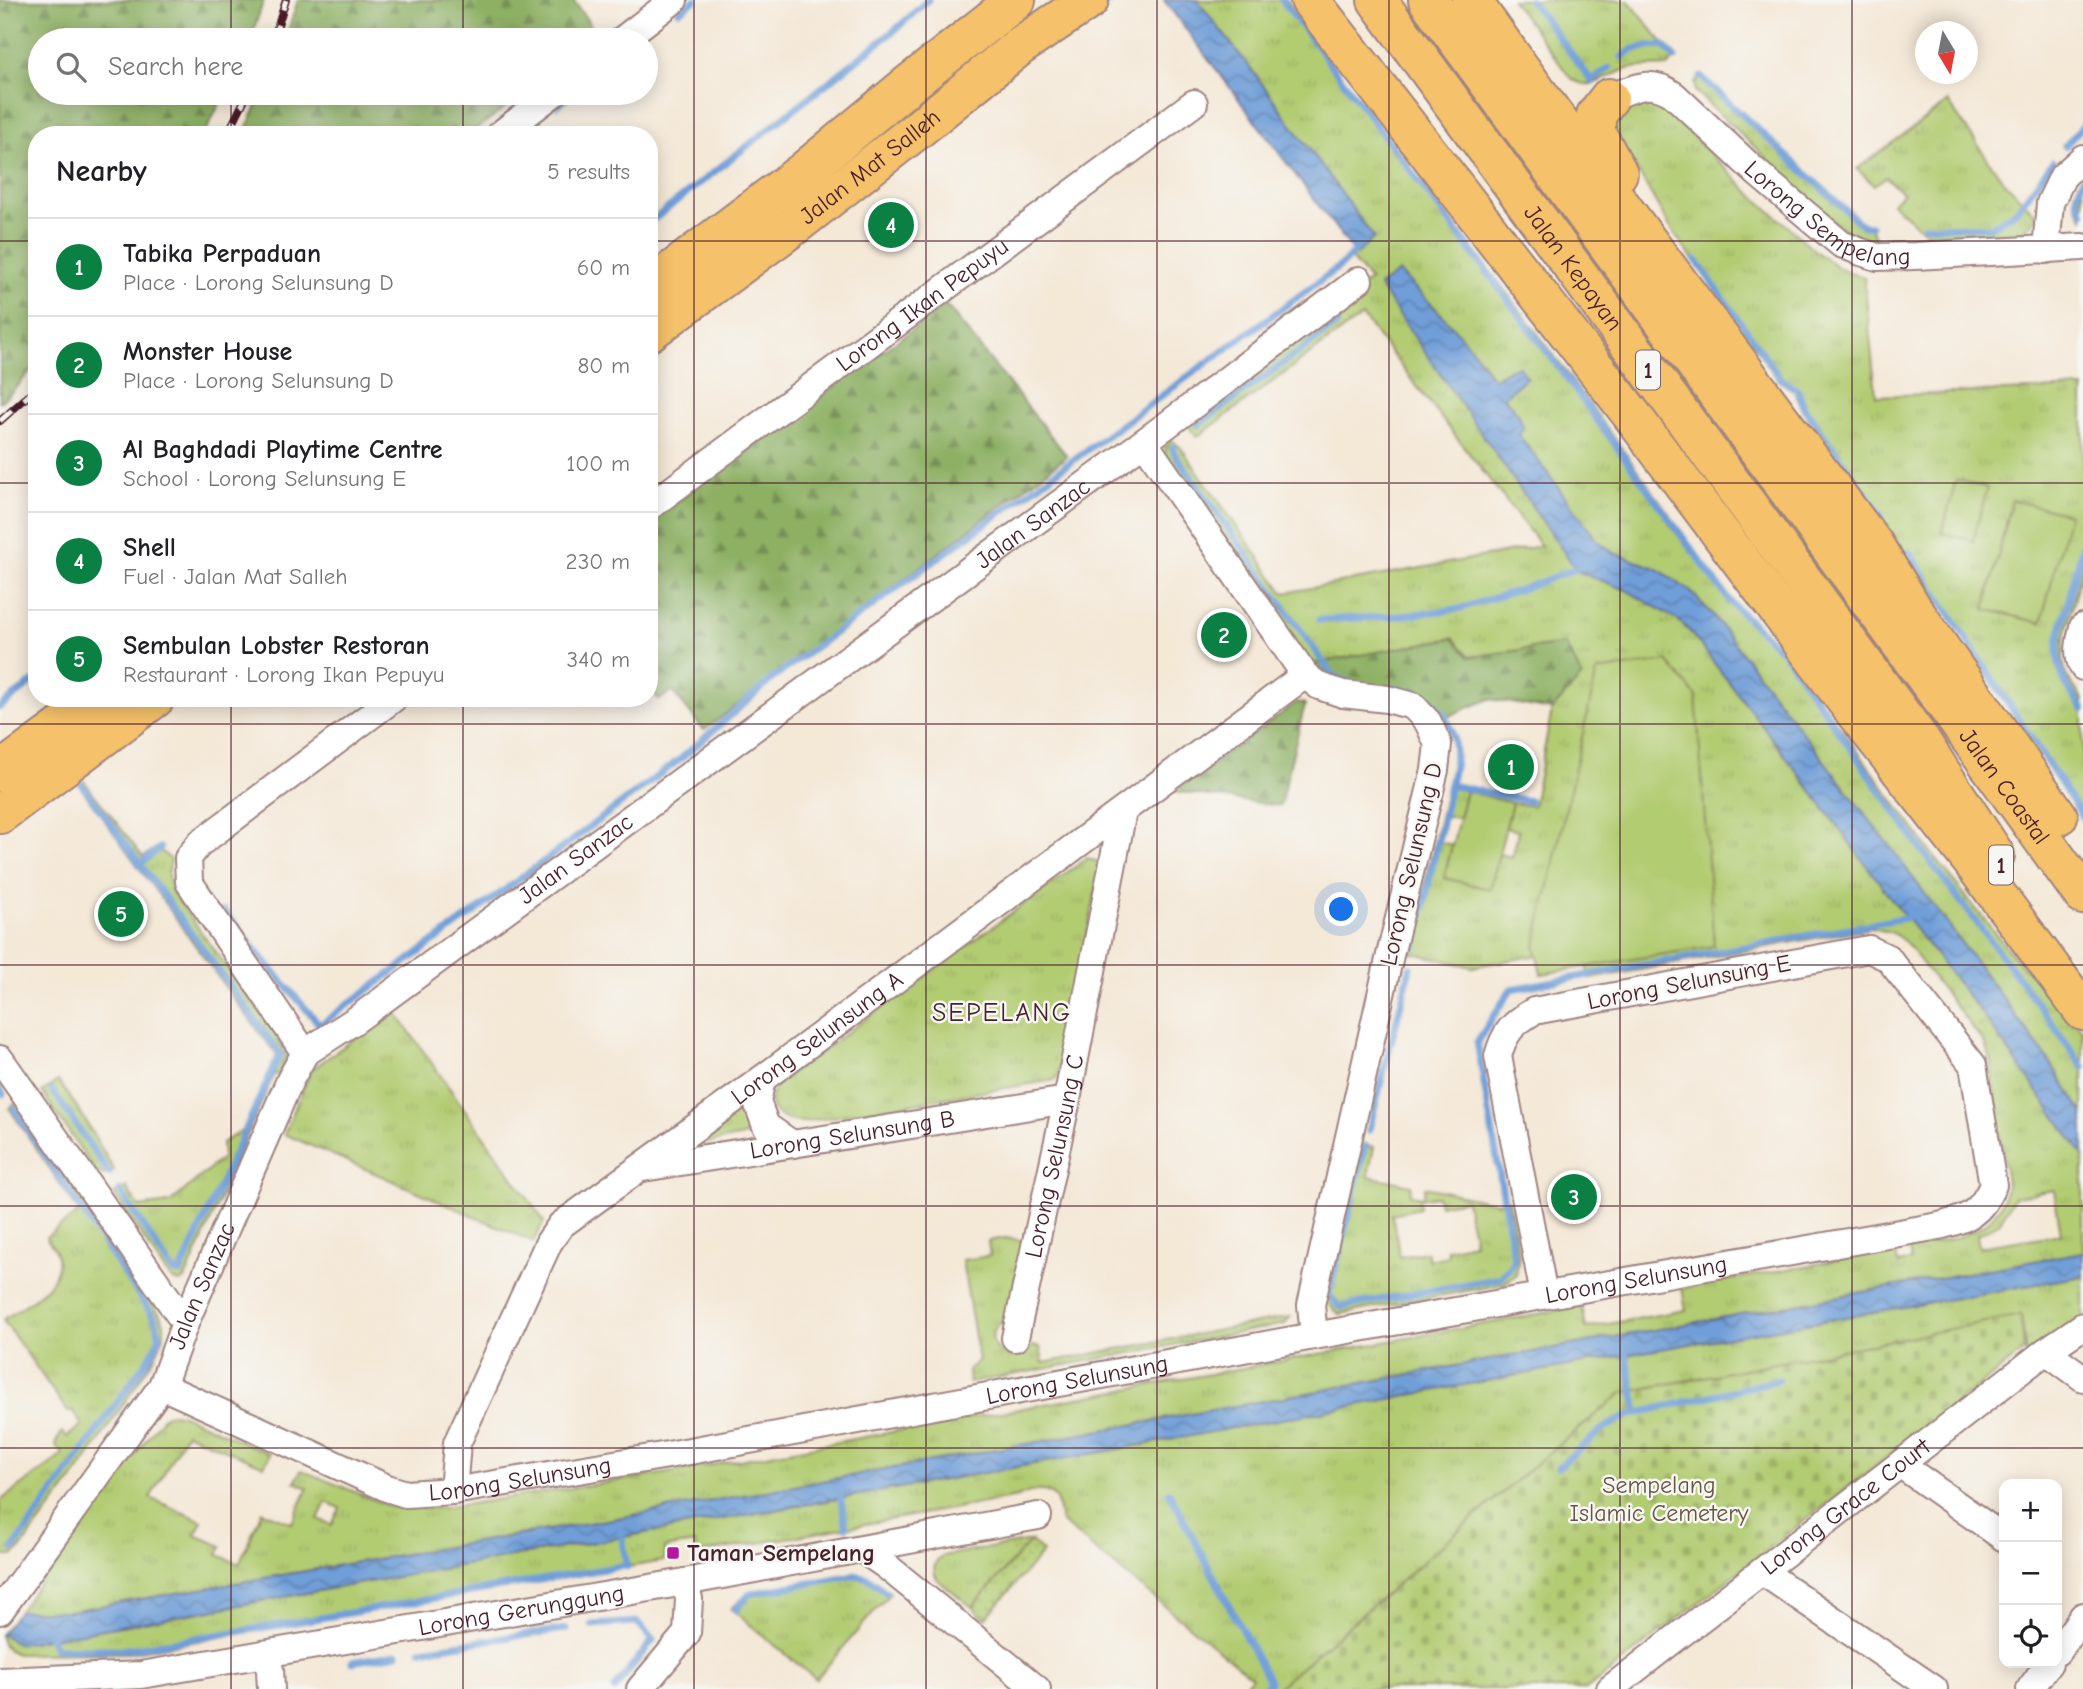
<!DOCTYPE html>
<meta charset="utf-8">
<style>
:root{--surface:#fff;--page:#f2f2f2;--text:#202124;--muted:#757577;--line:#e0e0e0;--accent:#0b8043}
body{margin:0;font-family:"Comic Neue",sans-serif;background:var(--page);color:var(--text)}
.controls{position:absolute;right:21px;bottom:21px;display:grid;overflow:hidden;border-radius:14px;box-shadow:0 4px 18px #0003}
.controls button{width:63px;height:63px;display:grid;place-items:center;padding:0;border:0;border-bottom:2px solid var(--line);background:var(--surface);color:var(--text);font:35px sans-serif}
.compass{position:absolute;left:1915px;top:21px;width:63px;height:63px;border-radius:50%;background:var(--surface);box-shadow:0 4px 18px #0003;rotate:170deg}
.you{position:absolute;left:1342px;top:910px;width:24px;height:24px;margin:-18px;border:5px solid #fff;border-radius:50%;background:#1a73e8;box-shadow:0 0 0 10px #1a73e833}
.badge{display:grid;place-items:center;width:46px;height:46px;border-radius:50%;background:var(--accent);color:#fff;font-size:23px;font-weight:700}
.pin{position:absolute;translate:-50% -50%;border:4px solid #fff;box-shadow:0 2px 7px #0006}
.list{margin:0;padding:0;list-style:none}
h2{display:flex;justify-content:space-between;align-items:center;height:91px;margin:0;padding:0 28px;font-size:30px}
h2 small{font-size:23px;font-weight:400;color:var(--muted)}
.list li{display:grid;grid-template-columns:46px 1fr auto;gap:21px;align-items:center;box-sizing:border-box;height:98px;padding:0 28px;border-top:2px solid var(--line)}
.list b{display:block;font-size:26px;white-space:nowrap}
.list p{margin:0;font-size:23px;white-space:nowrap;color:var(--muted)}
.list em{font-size:23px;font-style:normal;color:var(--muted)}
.icon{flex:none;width:38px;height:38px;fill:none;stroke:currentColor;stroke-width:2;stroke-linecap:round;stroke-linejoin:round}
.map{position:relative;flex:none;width:2083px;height:1689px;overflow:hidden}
.search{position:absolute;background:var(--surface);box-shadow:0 4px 18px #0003;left:28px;top:28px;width:630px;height:77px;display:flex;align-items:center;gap:18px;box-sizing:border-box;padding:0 24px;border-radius:38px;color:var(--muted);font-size:26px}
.panel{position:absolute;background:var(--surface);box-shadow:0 4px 18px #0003;left:28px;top:126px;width:630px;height:581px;border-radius:28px}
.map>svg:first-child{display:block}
.grass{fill:url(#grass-tufts);stroke:#7e764e;stroke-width:2;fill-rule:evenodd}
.forest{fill:url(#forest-firs);stroke:#6c6848;stroke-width:2}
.cemetery{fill:url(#cemetery-stones);stroke:#7e764e;stroke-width:2}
.park{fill:url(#park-dots);stroke:#7e764e;stroke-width:2}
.pitch{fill:#b2cc72;stroke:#7e764e;stroke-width:2}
.water{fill:url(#water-waves);stroke:#5c5e82;stroke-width:2}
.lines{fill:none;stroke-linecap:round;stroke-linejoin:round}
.stream{stroke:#6f9ed8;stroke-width:7}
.street-casing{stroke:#9f8481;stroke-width:30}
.primary-casing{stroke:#9f8481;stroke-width:42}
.highway-casing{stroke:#9f8481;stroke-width:42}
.street{stroke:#fff;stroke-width:26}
.primary{stroke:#f5c16b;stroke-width:38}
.highway{stroke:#f5c16b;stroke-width:38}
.rail-casing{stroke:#4a1f2b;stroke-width:8}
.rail{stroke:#f6f6f2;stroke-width:5;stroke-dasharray:16;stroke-linecap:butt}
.grid{fill:none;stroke:#4a1f2b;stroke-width:2;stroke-opacity:0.55}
.poi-dot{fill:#b5179e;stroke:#f6f6f2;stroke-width:2.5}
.labels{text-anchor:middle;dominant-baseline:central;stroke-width:5;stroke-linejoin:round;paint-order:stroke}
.shield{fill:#f6f6f2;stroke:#7e6067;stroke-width:2}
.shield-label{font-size:23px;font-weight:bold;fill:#4a1f2b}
.street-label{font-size:24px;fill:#4a1f2b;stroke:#f6f6f2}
.park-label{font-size:24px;fill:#695340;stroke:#f6f6f2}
.poi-label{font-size:24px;font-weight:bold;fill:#4a1f2b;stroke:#f6f6f2;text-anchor:start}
.neighbourhood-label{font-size:26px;letter-spacing:2px;fill:#4a1f2b;stroke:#f6f6f2}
</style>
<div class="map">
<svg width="2083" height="1689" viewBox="0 0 2083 1689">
<defs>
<pattern id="grass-tufts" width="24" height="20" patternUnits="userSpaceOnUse" patternTransform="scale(1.75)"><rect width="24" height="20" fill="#b2cc72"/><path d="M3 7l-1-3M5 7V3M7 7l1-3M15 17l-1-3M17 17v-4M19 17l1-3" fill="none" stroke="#9baf63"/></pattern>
<pattern id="forest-firs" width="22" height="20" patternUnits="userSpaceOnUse" patternTransform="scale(1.75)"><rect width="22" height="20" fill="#8db064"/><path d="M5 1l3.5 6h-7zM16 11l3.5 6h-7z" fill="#758f53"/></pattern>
<pattern id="cemetery-stones" width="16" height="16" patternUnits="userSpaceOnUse" patternTransform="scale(1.75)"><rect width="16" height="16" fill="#b2cc72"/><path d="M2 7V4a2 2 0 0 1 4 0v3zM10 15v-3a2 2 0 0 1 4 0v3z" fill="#9baf63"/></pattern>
<pattern id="park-dots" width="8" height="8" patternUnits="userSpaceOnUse" patternTransform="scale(1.75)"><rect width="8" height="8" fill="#b2cc72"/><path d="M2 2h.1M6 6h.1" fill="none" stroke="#9baf63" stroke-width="1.8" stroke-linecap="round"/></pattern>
<pattern id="water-waves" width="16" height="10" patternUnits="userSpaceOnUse" patternTransform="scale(1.75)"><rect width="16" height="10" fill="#6f9ed8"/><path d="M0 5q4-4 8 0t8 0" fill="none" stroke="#5d80af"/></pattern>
</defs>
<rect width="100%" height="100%" fill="#f6f6f2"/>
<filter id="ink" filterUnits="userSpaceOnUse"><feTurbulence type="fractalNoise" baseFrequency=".0143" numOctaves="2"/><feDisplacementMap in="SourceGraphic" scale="14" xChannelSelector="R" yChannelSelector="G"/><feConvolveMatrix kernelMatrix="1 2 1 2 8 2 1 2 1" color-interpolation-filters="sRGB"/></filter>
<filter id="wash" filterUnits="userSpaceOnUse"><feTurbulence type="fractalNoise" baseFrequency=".00686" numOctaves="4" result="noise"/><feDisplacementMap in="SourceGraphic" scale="28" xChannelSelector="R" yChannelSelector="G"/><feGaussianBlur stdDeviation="1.57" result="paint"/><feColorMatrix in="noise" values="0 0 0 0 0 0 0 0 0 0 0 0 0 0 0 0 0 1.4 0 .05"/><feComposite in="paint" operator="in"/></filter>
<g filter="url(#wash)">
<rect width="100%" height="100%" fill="#f4e8d7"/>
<g class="grass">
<path d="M1197,0H1287L1343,78L1545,343L1673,519L1669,523L1693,555L1697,553L1734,603L1785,651L1933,855L2019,963L2062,1006L2083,1031V1113L2049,1060L1894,852L1712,614L1690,591L1629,558L1614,553L1598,541L1519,435L1523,427L1519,415L1504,397L1506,371L1493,380L1480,359L1431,303L1577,571L1626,590L1679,621L1691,633L1787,758L1890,897L1982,1014L2076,1142L2083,1155V1252L618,1518L70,1611H19L163,1417L171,1413L181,1414L270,1454L264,1466L186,1433L150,1498L202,1521L195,1535L222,1546L218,1555L239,1564L262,1511L292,1523L308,1488L295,1482L301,1470L394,1508H444L668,1473L1582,1306L1586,1328L1686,1310L1682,1288L1895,1250L1898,1264L1911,1261L1909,1248C1951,1240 2001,1234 2007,1183L1990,1058L1985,1044L1904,940L1890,932L1871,928L1590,979L1583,947L1472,967L1409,952L1447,787L1466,791L1459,818L1446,816L1440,842L1452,845L1444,878L1490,889L1499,854L1512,857L1519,831L1506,828L1512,803L1533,806L1552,710L1581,676L1564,644L1469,657L1453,638L1312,664L1165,458V448L1171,439L1181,448L1284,593L1541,546L1362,316L1197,437L1183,419L1370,280L1350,258L1374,238L1255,74ZM2054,1190L2061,1234L1979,1247L1977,1236L2000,1222L2014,1197ZM326,1502L340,1508L332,1525L318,1519Z"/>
<path d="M1512,0H1628L1675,58L1668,66C1655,67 1640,66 1627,69C1606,75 1590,95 1570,77Z"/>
<path d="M1701,77L1863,226H1871L1876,241C1856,241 1846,230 1830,218L1695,91V83Z"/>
<path d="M1639,101H1653L1661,105L1748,191L1820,255L1846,272L1864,277L1876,396L2083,388V566L2064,640L2063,660L2066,675L2083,700V821L1907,553L1801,408L1795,391L1779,381L1670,227L1612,126L1618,109Z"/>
<path d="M1948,102L2001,178L2038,217L2012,241L1941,243L1922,230L1892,203L1903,193L1886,177L1874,185L1857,169Z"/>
<path d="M84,781L143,857L157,847L171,860L168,874L172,892L277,1036L286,1055L279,1075L274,1074L190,1268L185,1278L180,1282L173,1280L165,1271L114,1194L126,1187L139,1207L170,1203L223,1157L222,1143L243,1130L277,1055L234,999L79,785Z"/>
<path d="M1087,858L1098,862L1100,866V872L1058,1076L1054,1080L802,1122C774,1121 759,1102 782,1080Z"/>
<path d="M394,1010L544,1221L534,1242L284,1134L311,1070Z"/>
<path d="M58,1081L79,1110L114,1170L105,1175L96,1172L42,1092Z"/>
<path d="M16,1103L159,1313L164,1323V1337L154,1358L79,1471L20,1549L13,1556H2L0,1553V1501L63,1455L55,1444L62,1432L67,1437L82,1425L72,1410L68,1412L3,1320C24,1305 69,1283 55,1251C53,1246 48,1241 46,1237L79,1212L9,1108Z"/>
<path d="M745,1104L751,1125L760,1133L701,1144L698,1141Z"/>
<path d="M1362,1144L1374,1147L1368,1176L1411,1185L1410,1195L1423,1197L1425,1187L1497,1203L1509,1200L1519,1255L1516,1275L1503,1284L1340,1314C1331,1308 1327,1304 1327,1292ZM1437,1196L1439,1205L1466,1200L1474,1243L1447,1249L1448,1256L1429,1260L1427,1252L1400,1257L1392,1214L1420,1208L1419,1199Z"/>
<path d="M1005,1238L1025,1241L1006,1320C985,1331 990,1347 1008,1357L1026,1353L1032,1346L1040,1347L1043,1363L1290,1317L1285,1324L969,1383L968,1370L979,1360L962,1260L990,1256L988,1241Z"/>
<path d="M2083,1276V1317L2026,1355L2021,1316L1622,1393L1538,1462L1276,1689H1241L1252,1677L1061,1522C1059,1516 1059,1505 1056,1499C1047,1486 1029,1491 1018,1497L696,1554L695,1543L664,1548L665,1559L663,1561L128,1653L18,1654C8,1652 1,1644 1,1634L19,1644L1147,1444L1626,1355Z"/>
<path d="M1031,1541L972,1607L938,1580C932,1571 933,1563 942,1556Z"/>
<path d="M855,1573L871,1579L890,1593L816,1679L731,1609L748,1593Z"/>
</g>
<g class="forest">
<path d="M0,0H264L250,40H40V93H225L204,135H37V364L11,393L0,402Z"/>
<path d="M298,0H573L599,37L595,40H285Z"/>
<path d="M263,93H525L468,135H243Z"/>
<path d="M2083,175V218C2071,199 2073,195 2083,175Z"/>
<path d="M946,305L1067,456L704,730L672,691L659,700L649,685V522Z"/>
<path d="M1453,638L1469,657L1565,644L1582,676L1552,710L1489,699L1442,719L1436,710L1422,700L1342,684L1312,664Z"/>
<path d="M1297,702L1305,704L1280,806L1175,791Z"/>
</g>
<path class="cemetery" d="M2021,1315L2024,1351L1587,1689H1276L1538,1462L1622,1393Z"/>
<path class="park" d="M1031,1541L1043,1552L985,1619L972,1607Z"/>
<g class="pitch">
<path d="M1956,480L1987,488L1973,541L1942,533Z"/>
<path d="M2012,500L2069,514L2041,623L1985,609Z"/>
<path d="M1667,661L1696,696L1714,946L1541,974L1535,946L1597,671Z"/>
<path d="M1466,791L1512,803L1490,889L1444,878Z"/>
</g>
<g class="water">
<path d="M1164,0H1197L1255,74L1374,238L1356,255Z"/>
<path d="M1399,272C1433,305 1467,339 1493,379L1506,371L1519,366L1527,377L1504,397L1519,415L1523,427L1519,435L1598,541L1614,553L1658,569L1690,591L1712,614L1894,852L2049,1061L2083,1113V1155L1982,1014L1890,897L1787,758L1691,633L1679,621L1626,590L1577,571L1379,286Z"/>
<path d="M2083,1252V1276L1626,1355L1147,1444L19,1644L1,1634L19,1611H70L618,1518Z"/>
</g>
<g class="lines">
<g class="stream">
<path d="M1282,0L1542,345L1732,604L1783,652L1927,857L2044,1012L2083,1067"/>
<path d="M1530,0L1592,81L1609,68"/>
<path d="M1100,9L1111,0"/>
<path d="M679,11L695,0"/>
<path d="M1622,57L1633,49L1663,45L1675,58"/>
<path d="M1701,77L1863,226H1871"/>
<path d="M557,106L574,93"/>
<path d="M2065,146L2083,126"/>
<path d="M2083,181C2077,194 2074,200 2083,212"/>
<path d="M649,223L895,30L928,0"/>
<path d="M1924,226L1991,227L2016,211L2053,162"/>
<path d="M1696,260L1781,379L1798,390L1803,406L1882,516"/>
<path d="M1198,425L1337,324"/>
<path d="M1173,447L1174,453L1332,674L1349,683"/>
<path d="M2083,545L2058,640C2056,672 2065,685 2083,709"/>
<path d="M1909,552L2083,817"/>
<path d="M1319,620L1398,616L1458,609L1522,589L1583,566"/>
<path d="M1392,688C1437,694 1456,718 1455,762L1415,947"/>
<path d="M0,707L37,679"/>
<path d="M82,785L280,1054L180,1273L174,1272L171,1268L120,1191"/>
<path d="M1450,785L1529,801"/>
<path d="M140,864L160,848"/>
<path d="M224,911L253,948L320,1025L543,862L683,757L773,678L1343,264L1360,245"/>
<path d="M0,1089L3,1094"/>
<path d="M52,1090L109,1173"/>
<path d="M1369,1130L1410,968"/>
<path d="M1365,1146L1329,1295L1340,1307L1500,1278L1509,1269L1514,1259L1477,1042L1511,989L1915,916"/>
<path d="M1625,1348L1637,1412"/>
<path d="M1558,1467L1604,1428L1630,1415L1778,1380"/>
<path d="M839,1490L846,1527"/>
<path d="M1169,1492L1270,1683L1263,1689"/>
<path d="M621,1530L627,1567"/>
<path d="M13,1549L151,1355L160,1337L155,1319L14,1109"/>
<path d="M736,1610L749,1594L854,1575L868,1578L886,1592"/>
<path d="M592,1625L637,1622L653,1640L614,1689"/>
<path d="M47,1632L56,1649H128L291,1623L627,1565"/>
<path d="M421,1650L566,1629"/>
<path d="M352,1662L397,1654"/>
</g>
</g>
</g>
<g filter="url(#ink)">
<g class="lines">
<defs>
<g id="street">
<path d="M622,40L674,0"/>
<path id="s1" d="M1609,98C1634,88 1650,78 1674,95L1757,173L1841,244L1861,252L1877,257L1915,256L2083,247"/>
<path d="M499,135L554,93"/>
<path d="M2046,250L2050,203L2063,176L2083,158"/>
<path d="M1144,442L1305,675L1319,686L1343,694L1387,699L1413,706L1428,722L1438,744L1435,770L1390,955L1311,1305L1314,1336"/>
<path id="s2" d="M649,507L1194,103"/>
<path d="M2083,627C2080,641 2076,654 2083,667"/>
<path d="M305,1053L189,882L188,858L200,843L394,698"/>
<path d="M0,1059L185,1323"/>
<path d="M762,1079L757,1102L766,1126L792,1144"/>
<path id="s3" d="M643,1168L1067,1100"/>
<path id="s4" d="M1015,1338L1067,1100L1123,811"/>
<path d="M2046,1351L2083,1378"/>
<path id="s5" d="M162,1386L387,1488L406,1494L453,1491L668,1455L1314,1336L1939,1226C1969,1218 1980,1214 1993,1185L1973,1065L1888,958L1869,949L1534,1011C1513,1023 1504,1033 1498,1056L1544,1295"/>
<path d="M1901,1465L2004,1538"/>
<path id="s6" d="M453,1491L457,1443L549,1242L561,1225L762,1079L1305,675"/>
<path d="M863,1550L885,1565L1037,1689"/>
<path d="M1763,1572L1934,1689"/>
<path id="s7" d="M0,1611L162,1386L185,1323L290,1080L305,1053L357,1019L1171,422L1359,280"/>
<path d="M2057,1652L2083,1616"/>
<path d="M265,1654L270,1670L271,1689"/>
<path id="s8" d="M0,1681L141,1675L685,1582L1038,1516"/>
<path d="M640,1689L687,1633L689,1599L685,1582"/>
<path id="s9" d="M1610,1689L2046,1351L2083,1326"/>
<path d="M2030,1689L2049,1663"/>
</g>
<g id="primary">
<path d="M649,288L804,171L908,85L1016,0"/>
<path id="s10" d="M649,332L795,225L917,130L1020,46L1089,0"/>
<path d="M0,772L101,698"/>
<path d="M0,814L155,698"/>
</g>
<g id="highway">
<path d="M1310,0L1631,414L1847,702L1971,860L2083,1011"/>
<path id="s11" d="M1377,0L1920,740L1995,855"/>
<path id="s12" d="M1428,0L1951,712L2083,895"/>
<path d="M1471,0L1555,117L1874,545L1914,611L2058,816"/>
<path d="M1609,98L1596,115V133L1618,173"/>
</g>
</defs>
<use href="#street" class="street-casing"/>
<use href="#primary" class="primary-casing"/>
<use href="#highway" class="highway-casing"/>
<use href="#street" class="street"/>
<use href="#primary" class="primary"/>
<use href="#highway" class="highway"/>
<defs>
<g id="rail">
<path d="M273,40L286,0"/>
<path d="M227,135L248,93"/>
<path d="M0,421L37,388"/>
</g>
</defs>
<use href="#rail" class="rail-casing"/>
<use href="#rail" class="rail"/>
</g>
</g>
<path class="grid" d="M231,0V40M463,0V40M694,0V1689M926,0V1689M1157,0V1689M1389,0V1689M1620,0V1689M1852,0V1689M231,93V135M463,93V135M0,241H37M649,241H2083M0,483H37M649,483H2083M231,698V1689M463,698V1689M0,724H2083M0,965H2083M0,1206H2083M0,1448H2083"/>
<rect class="poi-dot" x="666" y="1546" width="14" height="14" rx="3.5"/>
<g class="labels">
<g class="shield">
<rect x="1636" y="350.5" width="24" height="39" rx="5"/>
<rect x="1989" y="845.5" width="24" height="39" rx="5"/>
</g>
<g class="shield-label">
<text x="1648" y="370">1</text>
<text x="2001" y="865">1</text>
</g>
<g class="street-label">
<text stroke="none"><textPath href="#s10" startOffset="276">Jalan Mat Salleh</textPath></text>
<text stroke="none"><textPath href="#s1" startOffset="268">Lorong Sempelang</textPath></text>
<text stroke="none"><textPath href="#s11" startOffset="332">Jalan Kepayan</textPath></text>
<text stroke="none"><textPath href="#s2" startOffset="340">Lorong Ikan Pepuyu</textPath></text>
<text stroke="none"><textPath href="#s7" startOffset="1540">Jalan Sanzac</textPath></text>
<text stroke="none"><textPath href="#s12" startOffset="975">Jalan Coastal</textPath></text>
<text stroke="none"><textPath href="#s7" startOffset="973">Jalan Sanzac</textPath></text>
<text transform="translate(1411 864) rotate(-77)">Lorong Selunsung D</text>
<text transform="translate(1689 982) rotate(-11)">Lorong Selunsung E</text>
<text stroke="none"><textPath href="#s6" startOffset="607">Lorong Selunsung A</textPath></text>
<text stroke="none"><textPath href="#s3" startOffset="212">Lorong Selunsung B</textPath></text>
<text stroke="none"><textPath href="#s4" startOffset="186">Lorong Selunsung C</textPath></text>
<text stroke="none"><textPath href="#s5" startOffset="1516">Lorong Selunsung</textPath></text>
<text stroke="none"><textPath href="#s7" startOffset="385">Jalan Sanzac</textPath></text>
<text stroke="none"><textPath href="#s5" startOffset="948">Lorong Selunsung</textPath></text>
<text stroke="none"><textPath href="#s5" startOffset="382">Lorong Selunsung</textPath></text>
<text stroke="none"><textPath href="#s9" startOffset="298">Lorong Grace Court</textPath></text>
<text stroke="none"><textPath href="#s8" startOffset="527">Lorong Gerunggung</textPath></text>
</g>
<g class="park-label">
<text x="1659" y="1485">Sempelang<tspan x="1659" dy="28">Islamic Cemetery</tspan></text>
</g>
<g class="poi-label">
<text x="687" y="1553">Taman Sempelang</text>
</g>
<g class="neighbourhood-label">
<text x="1002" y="1013">SEPELANG</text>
</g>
</g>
</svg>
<div class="controls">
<button>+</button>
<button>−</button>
<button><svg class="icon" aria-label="locate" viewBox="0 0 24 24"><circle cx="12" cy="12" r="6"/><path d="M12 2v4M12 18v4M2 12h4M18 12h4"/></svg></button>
</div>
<svg class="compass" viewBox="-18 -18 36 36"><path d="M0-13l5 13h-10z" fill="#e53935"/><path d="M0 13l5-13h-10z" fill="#757577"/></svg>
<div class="you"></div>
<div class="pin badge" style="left:1511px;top:767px">1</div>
<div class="pin badge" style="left:1224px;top:635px">2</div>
<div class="pin badge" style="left:1574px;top:1197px">3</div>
<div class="pin badge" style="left:891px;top:225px">4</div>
<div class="pin badge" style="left:121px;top:914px">5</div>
<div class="search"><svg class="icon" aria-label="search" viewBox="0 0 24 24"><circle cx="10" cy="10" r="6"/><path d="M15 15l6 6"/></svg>Search here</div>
<section class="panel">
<h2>Nearby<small>5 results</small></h2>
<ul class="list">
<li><span class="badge">1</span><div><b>Tabika Perpaduan</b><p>Place · Lorong Selunsung D</p></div><em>60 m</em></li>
<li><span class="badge">2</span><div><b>Monster House</b><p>Place · Lorong Selunsung D</p></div><em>80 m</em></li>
<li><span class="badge">3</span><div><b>Al Baghdadi Playtime Centre</b><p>School · Lorong Selunsung E</p></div><em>100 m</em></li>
<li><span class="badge">4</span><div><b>Shell</b><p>Fuel · Jalan Mat Salleh</p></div><em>230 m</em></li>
<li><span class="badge">5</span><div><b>Sembulan Lobster Restoran</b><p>Restaurant · Lorong Ikan Pepuyu</p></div><em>340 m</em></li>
</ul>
</section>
</div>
